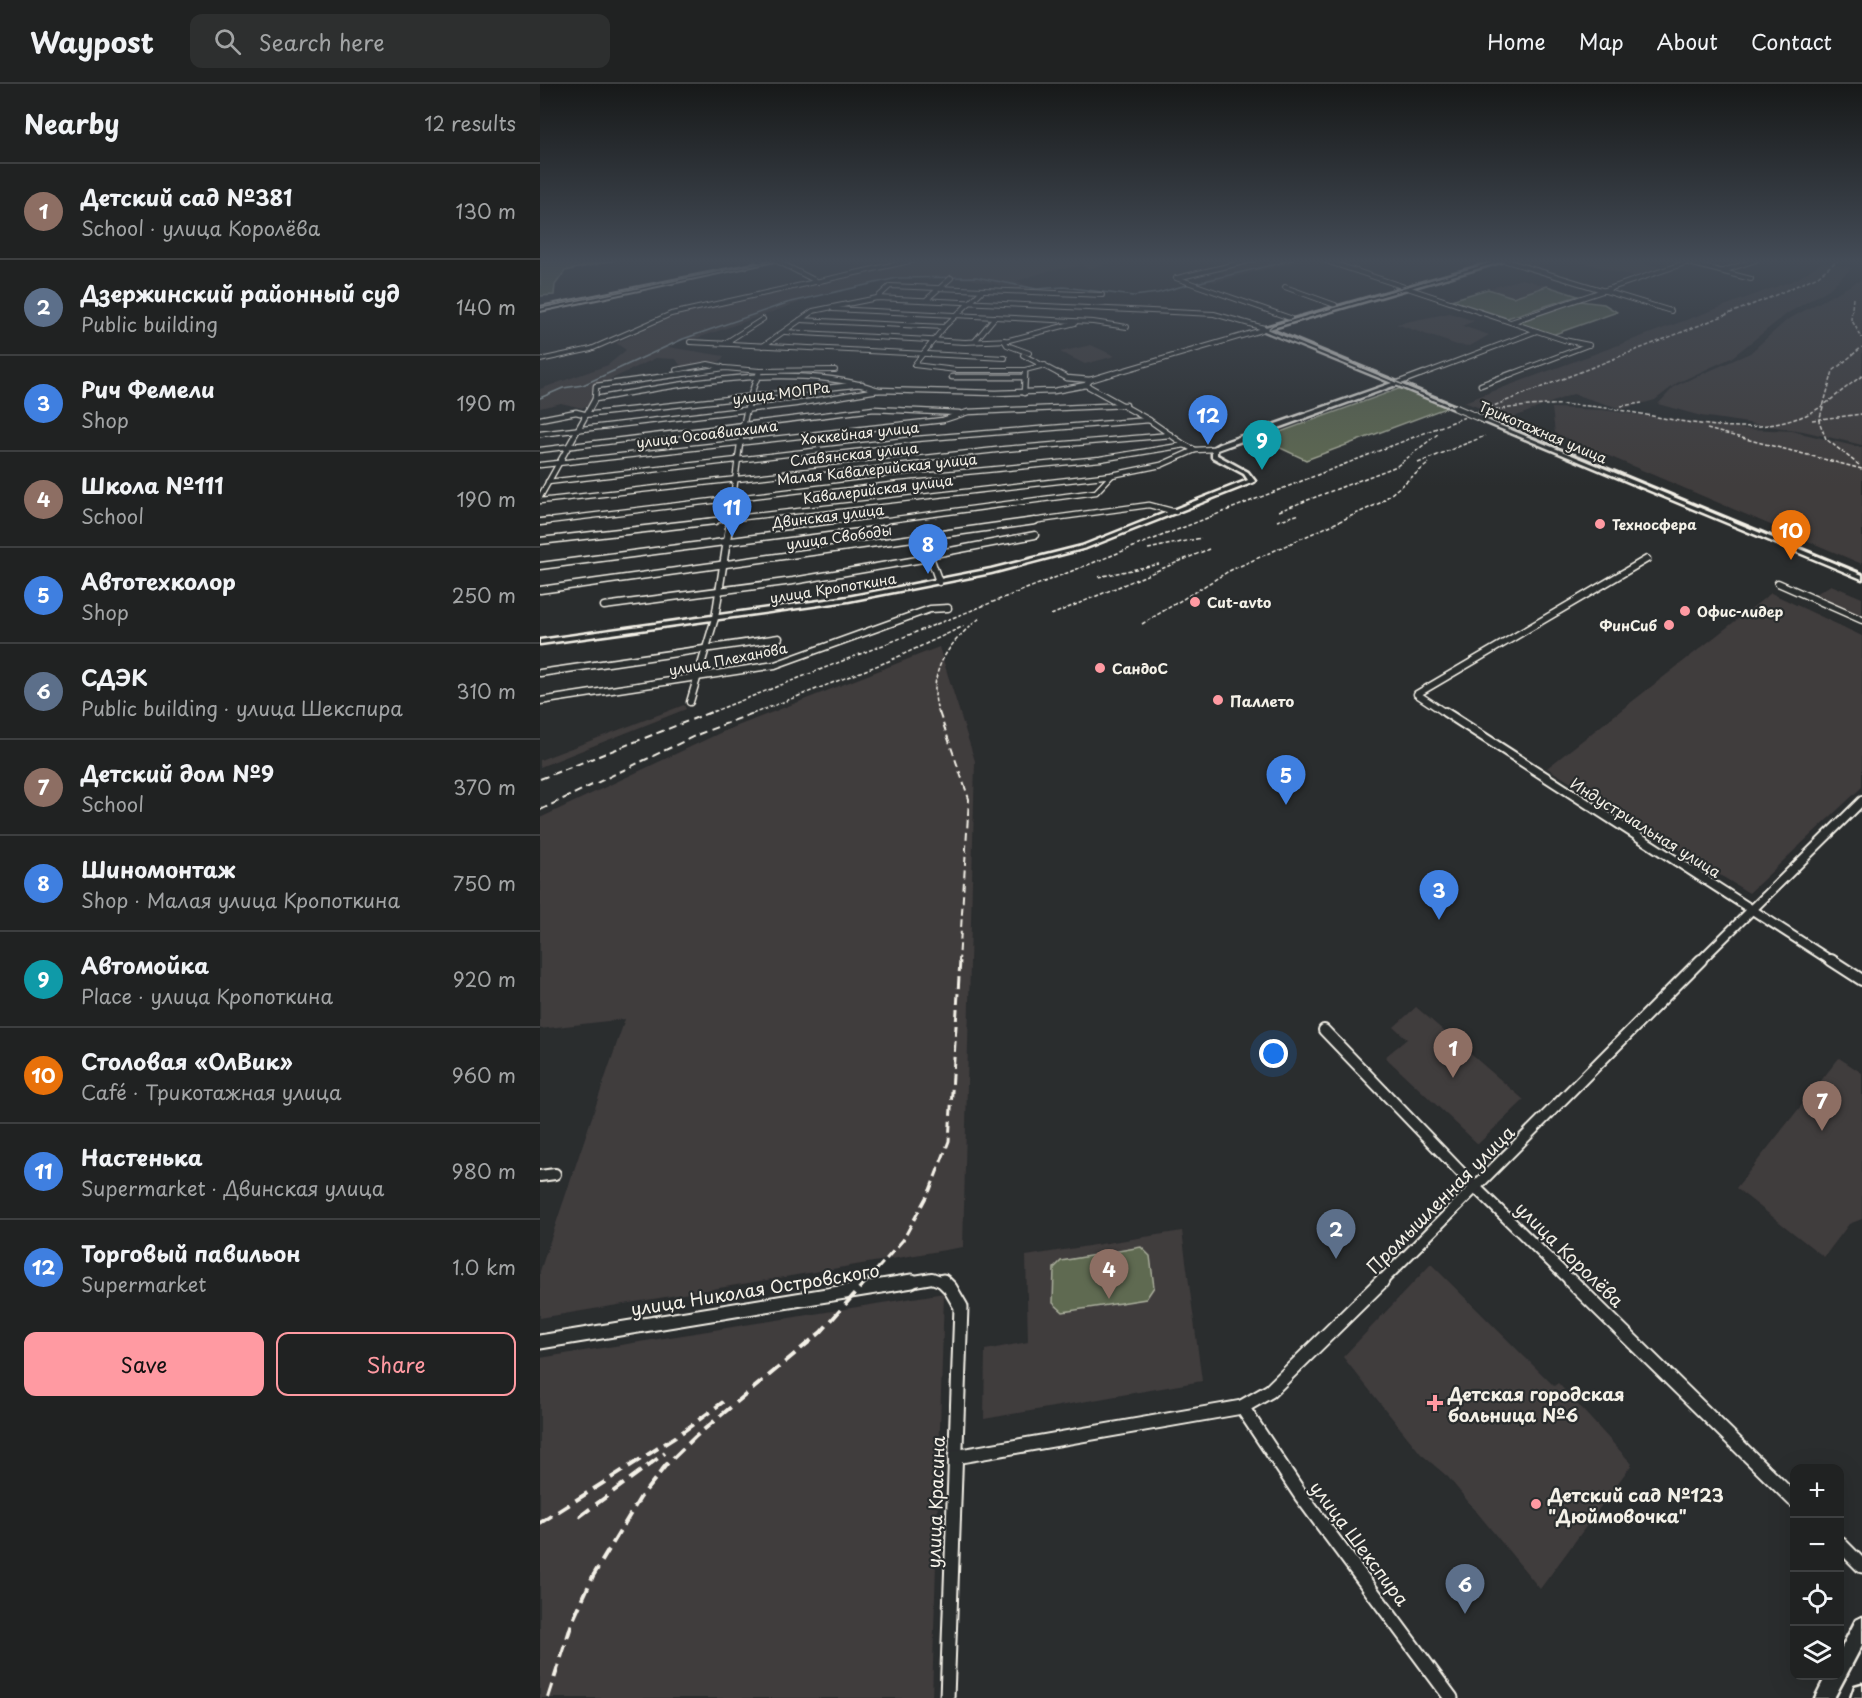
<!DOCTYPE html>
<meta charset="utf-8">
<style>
:root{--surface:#202222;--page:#2d2f2f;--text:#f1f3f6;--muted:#a2a4a5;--line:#3d3f40;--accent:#ff9aa2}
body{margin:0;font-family:"Playpen Sans",sans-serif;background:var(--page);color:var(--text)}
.controls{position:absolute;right:18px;bottom:18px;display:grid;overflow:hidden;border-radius:12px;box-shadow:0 6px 24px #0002}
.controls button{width:54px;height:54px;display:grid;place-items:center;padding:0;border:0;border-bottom:2px solid var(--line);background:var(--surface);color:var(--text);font:30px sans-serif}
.you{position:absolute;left:734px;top:970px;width:21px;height:21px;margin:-15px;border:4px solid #fff;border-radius:50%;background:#1a73e8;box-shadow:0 0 0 9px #1a73e833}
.badge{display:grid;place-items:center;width:39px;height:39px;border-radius:50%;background:var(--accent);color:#fff;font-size:20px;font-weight:700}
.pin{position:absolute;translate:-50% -50px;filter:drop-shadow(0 2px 3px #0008)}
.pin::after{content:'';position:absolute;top:32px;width:21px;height:18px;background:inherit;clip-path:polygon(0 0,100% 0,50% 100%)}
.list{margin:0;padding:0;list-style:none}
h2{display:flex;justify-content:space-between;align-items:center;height:78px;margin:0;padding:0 24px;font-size:26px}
h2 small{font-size:20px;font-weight:400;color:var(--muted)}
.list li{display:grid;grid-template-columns:39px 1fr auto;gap:18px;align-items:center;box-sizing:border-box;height:96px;padding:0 24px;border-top:2px solid var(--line)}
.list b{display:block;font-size:22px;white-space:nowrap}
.list p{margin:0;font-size:20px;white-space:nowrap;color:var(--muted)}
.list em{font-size:20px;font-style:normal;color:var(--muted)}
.actions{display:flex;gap:12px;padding:18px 24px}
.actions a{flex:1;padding:14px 0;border:2px solid var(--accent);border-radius:12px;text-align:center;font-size:21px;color:var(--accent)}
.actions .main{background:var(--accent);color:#111}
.icon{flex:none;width:33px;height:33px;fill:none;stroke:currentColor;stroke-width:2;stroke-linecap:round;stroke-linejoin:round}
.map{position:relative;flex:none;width:1322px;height:1614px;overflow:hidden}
header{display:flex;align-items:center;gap:36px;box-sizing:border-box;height:84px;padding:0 30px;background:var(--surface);border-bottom:2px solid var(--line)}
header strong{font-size:28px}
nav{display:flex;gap:33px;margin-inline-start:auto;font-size:21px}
.search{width:420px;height:54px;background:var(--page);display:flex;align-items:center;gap:15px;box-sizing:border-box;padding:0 21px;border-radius:12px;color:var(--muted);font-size:22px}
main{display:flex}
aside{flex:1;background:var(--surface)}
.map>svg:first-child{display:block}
.built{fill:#403c3d}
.green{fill:#5f6a51;stroke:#aaae9c;stroke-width:1.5}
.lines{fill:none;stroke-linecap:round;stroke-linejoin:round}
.stream{stroke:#8f9c9f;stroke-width:1.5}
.minor-far5-casing{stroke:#f4f1e8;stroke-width:6}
.minor-far4-casing{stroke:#f4f1e8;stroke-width:7}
.minor-far3-casing{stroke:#f4f1e8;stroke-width:9}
.minor-far2-casing{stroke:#f4f1e8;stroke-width:12}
.minor-far1-casing{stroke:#f4f1e8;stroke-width:14}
.minor-casing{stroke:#f4f1e8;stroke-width:17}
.major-casing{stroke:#f4f1e8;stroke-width:5}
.highway-casing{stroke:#f4f1e8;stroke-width:4}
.minor-far5{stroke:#2a2d2e;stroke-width:4}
.minor-far4{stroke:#2a2d2e;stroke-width:4.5}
.minor-far3{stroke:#2a2d2e;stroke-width:6}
.minor-far2{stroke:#2a2d2e;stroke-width:8}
.minor-far1{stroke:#2a2d2e;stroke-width:10}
.minor{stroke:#2a2d2e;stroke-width:13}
.major{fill:#2a2d2e;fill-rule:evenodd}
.highway{fill:#2a2d2e;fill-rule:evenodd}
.tram{stroke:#f4f1e8;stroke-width:1.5}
.rail-far3{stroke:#f4f1e8;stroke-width:1.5;stroke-dasharray:4 2;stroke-linecap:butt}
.rail-far2{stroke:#f4f1e8;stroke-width:2;stroke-dasharray:8 4.5;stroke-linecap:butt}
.rail-far1{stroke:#f4f1e8;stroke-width:3;stroke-dasharray:11 5;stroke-linecap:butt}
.rail{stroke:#f4f1e8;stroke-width:4;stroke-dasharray:14 7;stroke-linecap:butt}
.major-bridge-casing{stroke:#f4f1e8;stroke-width:8;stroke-linecap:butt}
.major-bridge{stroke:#2a2d2e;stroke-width:6}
.poi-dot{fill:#ff9aa2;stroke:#2a2d2e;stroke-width:2}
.labels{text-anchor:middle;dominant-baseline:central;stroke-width:4.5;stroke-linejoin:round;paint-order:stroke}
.far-street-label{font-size:14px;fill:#f4f1e8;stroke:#2a2d2e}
.far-poi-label{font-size:14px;font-weight:bold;fill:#f4f1e8;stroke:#2a2d2e;text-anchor:start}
.poi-label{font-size:15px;font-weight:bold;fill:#f4f1e8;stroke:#2a2d2e;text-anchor:start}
.street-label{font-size:15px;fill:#f4f1e8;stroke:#2a2d2e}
.near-street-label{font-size:18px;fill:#f4f1e8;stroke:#2a2d2e}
.near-poi-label{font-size:18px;font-weight:bold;fill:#f4f1e8;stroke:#2a2d2e;text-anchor:start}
</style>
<header>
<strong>Waypost</strong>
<div class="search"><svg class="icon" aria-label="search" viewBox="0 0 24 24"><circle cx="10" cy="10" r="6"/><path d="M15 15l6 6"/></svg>Search here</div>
<nav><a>Home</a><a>Map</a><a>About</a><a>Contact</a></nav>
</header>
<main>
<aside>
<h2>Nearby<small>12 results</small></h2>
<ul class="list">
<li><span class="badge" style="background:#8d6e63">1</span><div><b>Детский сад №381</b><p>School · улица Королёва</p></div><em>130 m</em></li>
<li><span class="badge" style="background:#5c6f8a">2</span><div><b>Дзержинский районный суд</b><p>Public building</p></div><em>140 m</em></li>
<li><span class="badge" style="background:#3f7fe0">3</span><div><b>Рич Фемели</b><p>Shop</p></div><em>190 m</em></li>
<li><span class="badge" style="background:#8d6e63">4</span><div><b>Школа №111</b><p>School</p></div><em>190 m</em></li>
<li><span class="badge" style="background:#3f7fe0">5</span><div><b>Автотехколор</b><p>Shop</p></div><em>250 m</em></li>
<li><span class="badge" style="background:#5c6f8a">6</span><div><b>СДЭК</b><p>Public building · улица Шекспира</p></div><em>310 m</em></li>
<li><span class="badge" style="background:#8d6e63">7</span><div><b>Детский дом №9</b><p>School</p></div><em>370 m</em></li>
<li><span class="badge" style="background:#3f7fe0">8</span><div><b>Шиномонтаж</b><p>Shop · Малая улица Кропоткина</p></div><em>750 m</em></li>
<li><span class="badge" style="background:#0f9aa8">9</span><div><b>Автомойка</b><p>Place · улица Кропоткина</p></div><em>920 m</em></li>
<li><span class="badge" style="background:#e8710a">10</span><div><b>Столовая «ОлВик»</b><p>Café · Трикотажная улица</p></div><em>960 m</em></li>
<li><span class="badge" style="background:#3f7fe0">11</span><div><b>Настенька</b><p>Supermarket · Двинская улица</p></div><em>980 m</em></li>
<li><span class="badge" style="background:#3f7fe0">12</span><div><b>Торговый павильон</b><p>Supermarket</p></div><em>1.0 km</em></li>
</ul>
<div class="actions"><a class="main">Save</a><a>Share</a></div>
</aside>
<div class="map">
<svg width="1322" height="1614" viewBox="0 0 1322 1614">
<rect width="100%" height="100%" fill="#2a2d2e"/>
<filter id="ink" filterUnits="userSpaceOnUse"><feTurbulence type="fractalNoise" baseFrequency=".0167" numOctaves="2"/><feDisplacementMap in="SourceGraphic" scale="12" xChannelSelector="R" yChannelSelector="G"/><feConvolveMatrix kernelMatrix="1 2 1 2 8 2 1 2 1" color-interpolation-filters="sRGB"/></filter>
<g filter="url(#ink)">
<g class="built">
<path d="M383,176H441L450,178L460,176H582L549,185L530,176L541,182L508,187L477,197L492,204L482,206L430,195L362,193L280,211L155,255H145L128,263L184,272L180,278L142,284L136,275L116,274L52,304L50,320L42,324L21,319L0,324V305L68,281L86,266L76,259L139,230Z"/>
<path d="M741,176H765L675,198L665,194L684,190L675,186L714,177L723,180Z"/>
<path d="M1022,176H1093L1122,184L1094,193L1034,176Z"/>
<path d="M1282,178L1312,184L1289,205L1248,229L1191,274L1137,299L1115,316L1082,325L1033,310L969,335L924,318L1257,195Z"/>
<path d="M982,195L1007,202L973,213L948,205Z"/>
<path d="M1322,195V361L1263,347L1161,332L1118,320L1135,302L1210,269L1247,236Z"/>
<path d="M910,229L934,237L922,242L949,251L930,262L917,261L856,240Z"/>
<path d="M551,261L575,272L545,280L520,268Z"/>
<path d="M1012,324L1063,326L1208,345L1252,347L1322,364V480L1015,349Z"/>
<path d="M1291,501L1322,514V532L1274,511Z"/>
<path d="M1231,509L1322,552V703L1209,809L1007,684Z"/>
<path d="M399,563L435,677L423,1163L0,1234V1187L85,935L0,945V734L182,648Z"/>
<path d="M144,621L146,625L0,683V676Z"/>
<path d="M876,923L984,1016L938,1060L845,973L867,955L854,943Z"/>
<path d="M1299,974L1322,989V1135L1309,1140L1284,1173L1196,1104Z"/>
<path d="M642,1147L662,1297L444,1335L445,1266L488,1258L486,1172Z"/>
<path d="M891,1180L1014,1302L1018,1299L1092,1380L1000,1505L908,1393L881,1370L803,1273Z"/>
<path d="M404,1209L392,1614H0V1274Z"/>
</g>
<g class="green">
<path d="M0,176H75L25,187L15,201L14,211L0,212Z"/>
<path d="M1007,202L1038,212L967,234L911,216L948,205L973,213Z"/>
<path d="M1039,217L1064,220L1077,228L1012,251L975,238Z"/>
<path d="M861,304L908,323L766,376L721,355Z"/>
<path d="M601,1163L610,1172L614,1203L606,1215L523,1228L513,1219L514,1184L521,1177Z"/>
</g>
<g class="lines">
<g class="stream">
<path d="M0,179L14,176"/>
<path d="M656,199L753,176"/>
<path d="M0,314L23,304L43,301L143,255L247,219L357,194L436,193L497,205L524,203L593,212L618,209L650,200"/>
</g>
<defs>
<g id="minor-far5">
<path d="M217,176L221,178"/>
<path d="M235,176L278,198"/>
<path d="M783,176L1024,256L1049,261"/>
<path d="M963,176L1131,227"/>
<path d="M1145,178L1211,195"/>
<path d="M1183,187L1216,176"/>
<path d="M636,194L750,234"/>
<path d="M637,194L713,176"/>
<path d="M745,203L795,221"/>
<path d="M443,206L405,242L374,281L416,286H485"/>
<path d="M337,214L350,202L562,211"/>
<path d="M386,216L411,194"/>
<path d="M293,225L553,238L587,243"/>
<path d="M260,236L404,243"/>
<path d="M971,238L1148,178"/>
<path d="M245,248L425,258L469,256L535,239"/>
<path d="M464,256L467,261L489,269"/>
<path d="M435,257L455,233"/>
<path d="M150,258L465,274"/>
<path d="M185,259L223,235"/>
<path d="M223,262L273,227L337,214L674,230L724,244"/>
<path d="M483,271L521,291"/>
<path d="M0,276L51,265L131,230L374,176"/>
<path d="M136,286L168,280L182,283"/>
<path d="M137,291L185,284L220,287L295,286"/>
<path d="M218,291L220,287"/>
<path d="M485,291V286L505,281"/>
<path d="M568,291L722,246"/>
<path d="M880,291L997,247"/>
<path d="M969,291L1048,261"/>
</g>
<g id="minor-far4">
<path d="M518,289L527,294L550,296L546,301L609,336"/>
<path d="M412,293H484"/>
<path d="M550,296L573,289"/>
<path d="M855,300L884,289"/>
<path d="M941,301L973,289"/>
<path d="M484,309L485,289"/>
<path d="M55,315L56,302L148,289"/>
<path d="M44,331L322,300"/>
<path d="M0,335L36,328L44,330"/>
<path d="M0,350L255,320L338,306L456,309L514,307L546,301"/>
<path d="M0,366L334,325L419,329"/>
<path d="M0,381L403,336L428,328L586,321"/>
<path d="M8,398L376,355L609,336L645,361"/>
<path d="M0,413L55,315C142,300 254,277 338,306"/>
<path d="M0,417L465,365L631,351"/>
<path d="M0,438L352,395L560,375L645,361L655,366"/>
<path d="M162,438L572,391L621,381L655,366L674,365"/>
<path d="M190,438C197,390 199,334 219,289"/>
<path d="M334,438L556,408L572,391"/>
<path d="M485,438L609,421L636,428"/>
</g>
<g id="minor-far3">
<path d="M0,438L9,437"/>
<path d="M383,453L399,498"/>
<path d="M0,457L175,437"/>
<path d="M389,471L495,451"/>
<path d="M0,482L345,437"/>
<path d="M1238,499L1322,536"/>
<path d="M0,506L495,437"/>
<path d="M64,522L253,497L389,474"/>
<path d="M0,589L239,554"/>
<path d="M0,617L235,581L390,525L408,524"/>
<path d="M150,618L175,534L190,437"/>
<path d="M907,630L877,610L1107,475"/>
</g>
<g id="minor-far2">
<path d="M905,628L1293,878"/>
<path d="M1159,878L1322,717"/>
</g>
<g id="minor-far1">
<path d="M1291,876L1322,896"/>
<path d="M784,946L935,1103L1033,1199"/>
<path d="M0,1092L15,1090"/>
<path d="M363,1199L392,1194L405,1199"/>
<path d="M840,1199L1161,876"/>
</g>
<g id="minor">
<path d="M403,1197L410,1204L421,1223L407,1614"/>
<path d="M1031,1197L1254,1416"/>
<path d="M0,1258L372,1197"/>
<path d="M702,1323L762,1413L911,1614"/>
<path d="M415,1373L702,1323L730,1307L842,1197"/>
<path d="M1300,1460L1322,1482"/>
</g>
<g id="major">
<path d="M961,176H967L729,245L918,323V325H914L856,301L677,366V371L708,388L715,397L714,398L546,464L451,489L308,517L0,560V556L308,513L451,485L542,462L708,396L704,390L672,373V364L679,360L852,299L722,246V244Z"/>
<path d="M944,334L1322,490V495L942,337L941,336Z"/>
<path d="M1322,1533V1561L1294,1614H1275L1286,1592H1300V1567L1316,1536Z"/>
<path d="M1322,1600V1614H1311L1315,1602Z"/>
</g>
<path id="highway" d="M232,176H240L0,227V223Z"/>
</defs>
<use href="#minor-far5" class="minor-far5-casing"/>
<use href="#minor-far4" class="minor-far4-casing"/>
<use href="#minor-far3" class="minor-far3-casing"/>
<use href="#minor-far2" class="minor-far2-casing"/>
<use href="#minor-far1" class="minor-far1-casing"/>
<use href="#minor" class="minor-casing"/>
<use href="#major" class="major-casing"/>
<use href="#highway" class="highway-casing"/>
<use href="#minor-far5" class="minor-far5"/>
<use href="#minor-far4" class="minor-far4"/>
<use href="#minor-far3" class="minor-far3"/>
<use href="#minor-far2" class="minor-far2"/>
<use href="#minor-far1" class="minor-far1"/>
<use href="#minor" class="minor"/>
<use href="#major" class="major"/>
<use href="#highway" class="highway"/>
<g class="tram">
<path d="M956,176L733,241L728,245L1322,490"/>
<path d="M0,224L235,176"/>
</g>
<g class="rail-far3">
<path d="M1313,214L1311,235L1322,254"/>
<path d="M1081,322L1102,319"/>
<path d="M956,326C993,320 1029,319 1066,324C1129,333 1198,356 1261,333C1284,325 1302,305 1322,292"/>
<path d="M1272,336L1322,330"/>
<path d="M1167,345L1322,385"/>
<path d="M878,379L945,352"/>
<path d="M1319,381L1286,355L1279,337L1293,287L1322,263"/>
<path d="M739,427L857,382L899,349"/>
<path d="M737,437L760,430"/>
<path d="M608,465L661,454"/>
<path d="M558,493L619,480"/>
<path d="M511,531L669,465"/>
<path d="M602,540L689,487L840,419L889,379"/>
<path d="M167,630L1229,214L1278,192L1298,176"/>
<path d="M212,630L349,577L424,542"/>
<path d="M399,630C385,589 409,558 440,534"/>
</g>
<g class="rail-far2">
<path d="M399,628L429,715L419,878"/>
<path d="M0,695L171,628"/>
<path d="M0,726L159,650L216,628"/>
</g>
<path class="rail-far1" d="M325,1199L363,1156L390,1106L409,1057L420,876"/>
<g class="rail">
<path d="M39,1433L125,1369"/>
<path d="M0,1439L137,1352L183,1318"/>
<path d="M8,1614L33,1536L53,1492L100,1414L126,1381L155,1353L281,1248L326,1197"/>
</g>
<defs>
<path id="major-bridge" d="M916,324L944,336"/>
</defs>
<use href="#major-bridge" class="major-bridge-casing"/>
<use href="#major-bridge" class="major-bridge"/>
</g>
</g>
<linearGradient id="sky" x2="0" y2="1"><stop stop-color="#171919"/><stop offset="0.44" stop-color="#444c57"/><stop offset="1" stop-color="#444c57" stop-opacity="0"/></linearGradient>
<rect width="1322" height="402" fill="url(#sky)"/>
<g class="poi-dot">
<circle cx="1060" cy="440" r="6"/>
<circle cx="655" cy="518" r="6"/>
<circle cx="1145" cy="527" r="6"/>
<circle cx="1129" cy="541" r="6"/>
<circle cx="560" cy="584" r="6"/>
<circle cx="678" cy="616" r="6"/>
<path d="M892 1310h6v6h6v6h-6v6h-6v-6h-6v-6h6z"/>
<circle cx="996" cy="1420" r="6"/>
</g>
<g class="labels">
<g class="far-street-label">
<text transform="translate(241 309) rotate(-7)">улица МОПРа</text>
<text transform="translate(1003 348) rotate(23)">Трикотажная улица</text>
<text transform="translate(320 349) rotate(-6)">Хоккейная улица</text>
<text transform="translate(167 350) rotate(-7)">улица Осоавиахима</text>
<text transform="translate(314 370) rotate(-6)">Славянская улица</text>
<text transform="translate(337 385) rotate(-6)">Малая Кавалерийская улица</text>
<text transform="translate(338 405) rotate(-7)">Кавалерийская улица</text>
<text transform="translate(288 432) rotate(-7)">Двинская улица</text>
<text transform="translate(299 453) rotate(-8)">улица Свободы</text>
<text transform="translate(293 504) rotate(-9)">улица Кропоткина</text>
<text transform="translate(188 575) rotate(-11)">улица Плеханова</text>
</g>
<g class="far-poi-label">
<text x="1072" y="440">Техносфера</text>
<text x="667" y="518">Cut-avto</text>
<text x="1157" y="527">Офис-лидер</text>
<text x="1117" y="541" text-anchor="end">ФинСиб</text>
<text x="572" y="584">СандоС</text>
</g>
<g class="poi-label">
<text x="690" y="616">Паллето</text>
</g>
<g class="street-label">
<text transform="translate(1106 743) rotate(32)">Индустриальная улица</text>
</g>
<g class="near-street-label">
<text transform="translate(900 1115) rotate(-45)">Промышленная улица</text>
<text transform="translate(1030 1170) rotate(44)">улица Королёва</text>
<text transform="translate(215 1205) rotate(-9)">улица Николая Островского</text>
<text transform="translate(395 1418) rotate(-88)">улица Красина</text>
<text transform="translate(820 1459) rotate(53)">улица Шекспира</text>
</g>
<g class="near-poi-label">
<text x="908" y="1309">Детская городская<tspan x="908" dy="21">больница №6</tspan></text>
<text x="1008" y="1410">Детский сад №123<tspan x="1008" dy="21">"Дюймовочка"</tspan></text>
</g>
</g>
</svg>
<div class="controls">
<button>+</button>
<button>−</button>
<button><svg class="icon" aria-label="locate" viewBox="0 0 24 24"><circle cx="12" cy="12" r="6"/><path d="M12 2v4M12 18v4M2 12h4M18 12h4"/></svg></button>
<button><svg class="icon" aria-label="layers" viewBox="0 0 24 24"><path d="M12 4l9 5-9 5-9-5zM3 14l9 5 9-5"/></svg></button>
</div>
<div class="you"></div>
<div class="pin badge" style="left:913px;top:994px;background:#8d6e63">1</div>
<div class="pin badge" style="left:796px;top:1175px;background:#5c6f8a">2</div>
<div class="pin badge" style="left:899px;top:836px;background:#3f7fe0">3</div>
<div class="pin badge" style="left:569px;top:1215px;background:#8d6e63">4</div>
<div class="pin badge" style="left:746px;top:721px;background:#3f7fe0">5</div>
<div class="pin badge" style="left:925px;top:1530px;background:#5c6f8a">6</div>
<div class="pin badge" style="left:1282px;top:1047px;background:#8d6e63">7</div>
<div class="pin badge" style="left:388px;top:490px;background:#3f7fe0">8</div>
<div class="pin badge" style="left:722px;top:386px;background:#0f9aa8">9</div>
<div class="pin badge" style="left:1251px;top:476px;background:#e8710a">10</div>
<div class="pin badge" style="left:192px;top:453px;background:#3f7fe0">11</div>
<div class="pin badge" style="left:668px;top:361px;background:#3f7fe0">12</div>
</div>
</main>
